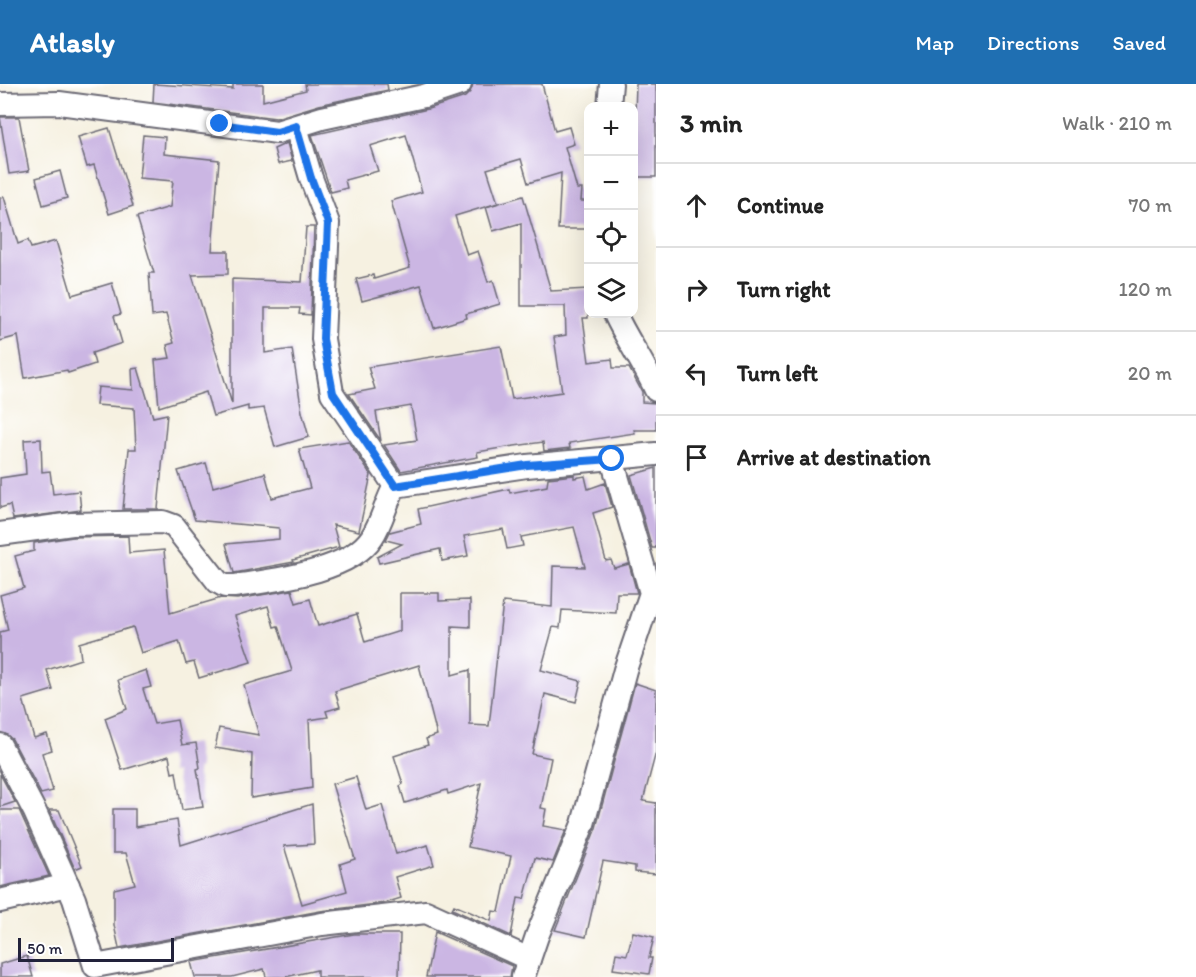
<!DOCTYPE html>
<meta charset="utf-8">
<style>
:root{--surface:#fff;--page:#f2f2f2;--text:#222;--muted:#767676;--line:#e0e0e0;--accent:#1f6fb2}
body{margin:0;font-family:Itim,sans-serif;background:var(--page);color:var(--text)}
.controls{position:absolute;right:18px;top:18px;display:grid;overflow:hidden;border-radius:12px;box-shadow:0 6px 24px #0002}
.controls button{width:54px;height:54px;display:grid;place-items:center;padding:0;border:0;border-bottom:2px solid var(--line);background:var(--surface);color:var(--text);font:30px sans-serif}
.scale{position:absolute;left:18px;bottom:15px;width:156px;box-sizing:border-box;padding-left:6px;border:3px solid #22223b;border-top:0;font-size:16px;line-height:21px;white-space:nowrap;color:#22223b;-webkit-text-stroke:4px #fff;paint-order:stroke}
.stop{position:absolute;width:18px;height:18px;margin:-14px;border:4px solid #1a73e8;border-radius:50%;background:#fff}
.stop.end{background:#1a73e8;border-color:#fff;box-shadow:0 2px 6px #0008}
.list{margin:0;padding:0;list-style:none}
h2{display:flex;justify-content:space-between;align-items:center;height:78px;margin:0;padding:0 24px;font-size:26px}
h2 small{font-size:20px;font-weight:400;color:var(--muted)}
.list li{display:grid;grid-template-columns:39px 1fr auto;gap:18px;align-items:center;box-sizing:border-box;height:84px;padding:0 24px;border-top:2px solid var(--line)}
.list b{display:block;font-size:22px;white-space:nowrap}
.list em{font-size:20px;font-style:normal;color:var(--muted)}
.icon{flex:none;width:33px;height:33px;fill:none;stroke:currentColor;stroke-width:2;stroke-linecap:round;stroke-linejoin:round}
.map{position:relative;flex:none;width:656px;height:893px;overflow:hidden}
header{display:flex;align-items:center;gap:36px;box-sizing:border-box;height:84px;padding:0 30px;background:var(--accent);color:#fff}
header strong{font-size:28px}
nav{display:flex;gap:33px;margin-inline-start:auto;font-size:21px}
main{display:flex}
aside{flex:1;background:var(--surface)}
.map>svg:first-child{display:block}
.building{fill:#cbb6e3}
.lines{fill:none;stroke-linecap:round;stroke-linejoin:round}
.minor-casing{stroke:#6c6a75;stroke-width:26}
.minor{stroke:#fff;stroke-width:22}
.route{stroke:#1a73e8;stroke-width:8}
</style>
<header>
<strong>Atlasly</strong>
<nav><a>Map</a><a>Directions</a><a>Saved</a></nav>
</header>
<main>
<div class="map">
<svg width="656" height="893" viewBox="0 0 656 893">
<rect width="100%" height="100%" fill="#fff"/>
<filter id="ink" filterUnits="userSpaceOnUse"><feTurbulence type="fractalNoise" baseFrequency=".0167" numOctaves="2"/><feDisplacementMap in="SourceGraphic" scale="12" xChannelSelector="R" yChannelSelector="G"/><feConvolveMatrix kernelMatrix="1 2 1 2 8 2 1 2 1" color-interpolation-filters="sRGB"/></filter>
<filter id="wash" filterUnits="userSpaceOnUse"><feTurbulence type="fractalNoise" baseFrequency=".008" numOctaves="4" result="noise"/><feDisplacementMap in="SourceGraphic" scale="24" xChannelSelector="R" yChannelSelector="G"/><feGaussianBlur stdDeviation="1.35" result="paint"/><feColorMatrix in="noise" values="0 0 0 0 0 0 0 0 0 0 0 0 0 0 0 0 0 1.4 0 .05"/><feComposite in="paint" operator="in"/></filter>
<g filter="url(#wash)">
<rect width="100%" height="100%" fill="#f6f1e1"/>
<g id="blocks">
<g class="building">
<path d="M154,0L233,5V0H263V17L306,6L305,0H387L388,6L319,21L276,34L153,18Z"/>
<path d="M473,0H542L555,47L569,43L574,60L565,63L577,105H582L581,117H588V145H558L561,89L528,99L521,75L487,85L498,119L455,132L467,171L478,167L488,198L493,196L500,220L466,230L467,234L434,244L421,201L362,217L356,195L373,191L374,195L410,184L391,117L422,108L406,51L370,62L378,87L345,96L347,104L331,108L312,51L428,25L465,13L470,8Z"/>
<path d="M636,0H656V93H633Z"/>
<path d="M0,33H19L29,87L9,90Z"/>
<path d="M109,44L133,122L109,130L94,81L87,83L78,53Z"/>
<path d="M143,51L165,53L164,70L219,76L212,167H228V190L192,191L232,320V195L302,198L306,143H314L311,231L299,230L300,224H265V269L292,265L302,328L309,353L275,363L264,324L248,326V322L213,332L206,308L159,323L155,276L170,274L167,261L174,259L166,230L152,232L149,189H154L137,133L170,123L173,97L139,94Z"/>
<path d="M287,59L292,77L278,80L274,65Z"/>
<path d="M60,87L67,114L43,121L36,94Z"/>
<path d="M523,112L551,207L588,205V234H583L589,278L612,275L613,284H629L642,308V318L656,319V346H634L635,349L569,359L570,364L544,367L543,358L507,363L477,368L478,373L401,387L384,361L417,356L411,322L376,328L381,357L349,310L375,305L368,283L501,262L512,315L562,308L554,253L566,251L565,222H521V139L493,147L486,123Z"/>
<path d="M4,113L18,160L28,156L31,164L56,157L72,211L112,199L121,230L114,232L122,259L92,269L95,280L68,289L67,286L25,294L18,252L0,257V114Z"/>
<path d="M138,284L153,333L167,330L158,425H123L129,365H136L134,324L96,321L98,303L133,306L132,285Z"/>
<path d="M41,355L42,388L50,387L53,410L79,407L81,426L13,435L10,421L0,424V394L26,390L24,356Z"/>
<path d="M348,357L371,391L359,447L333,441L339,463L293,476L294,478L234,489L226,460L279,455V444L195,436L178,387L206,379L213,403L265,389L272,414L310,404L299,365Z"/>
<path d="M656,384V464H652L631,391Z"/>
<path d="M574,391V394L585,392L588,405L605,399L612,423L593,429L606,477L611,476L614,484L629,480L637,509H617L616,529L562,526L560,544L553,543L541,586L581,597L576,618L545,610L532,670L551,674L541,724L546,725L543,742L566,746L553,778L535,774L524,815L518,814L511,852L452,825L454,821L491,837L493,827L499,828L511,772L468,763L481,699L448,710L447,706L405,719L400,702L403,700L394,672L428,661L426,655L437,651L419,581L335,607L340,623L326,627L328,633L309,636L312,704L251,714L252,670L215,664L219,644L259,651L244,601L292,587L278,542L274,543L268,522L235,532L251,578L199,594L194,578L186,580L179,557L141,569L133,543L79,559L81,575L47,586L53,606L23,615L34,654L47,650L52,666L42,669L53,707L41,710L12,655L0,648V548L8,546L0,511L24,504L15,472L34,467V459L73,453L128,452L129,469L164,466L170,529L221,514L237,515L292,506L296,519L310,515L318,542L357,530L365,558L400,547V509H439V517L470,516V543L452,542V591L470,586V641L489,642L503,518L552,523L553,482L585,483L574,443L521,453L523,462L507,465L503,445L464,452L468,472L442,477L440,465L379,479L377,473L402,460L386,456L390,448L421,440L418,425L509,405L510,409L547,402L548,394Z"/>
<path d="M146,586L151,603L143,605L154,640L177,636L182,661L196,659L200,684L197,685L203,723L182,726L176,688L172,689L169,672L122,686L105,634L127,625L118,596Z"/>
<path d="M635,599L656,606V668L643,717L656,719V790L635,788V782L603,777L586,853L555,846L596,744Z"/>
<path d="M0,690L15,718L0,723Z"/>
<path d="M356,693L366,726L382,721L396,770L428,761L434,781L395,793L401,814L385,819L320,827L119,864L114,841V805L135,800L126,769H113V725H135V743L177,736L181,761L312,720L314,760L284,762L302,820L347,807L340,780L355,775L332,700Z"/>
<path d="M0,726H19L49,792L0,803Z"/>
<path d="M49,726H59L82,782L75,785Z"/>
<path d="M435,848L512,882L510,893H426Z"/>
<path d="M633,848L654,853L649,874H652L649,890L613,885L616,869L627,871Z"/>
<path d="M354,850H400L399,893H317V886L285,893H266L264,885L232,893H195L191,878Z"/>
<path d="M27,872L33,893H0V880Z"/>
</g>
</g>
</g>
<g filter="url(#ink)">
<use href="#blocks" fill-opacity="0" stroke="#6c6a75" stroke-width="1.5"/>
<g class="lines">
<defs>
<g id="minor">
<path d="M0,20L59,19L277,48L322,34L424,12L460,0"/>
<path d="M609,22L611,0"/>
<path d="M296,43L311,94L328,139L323,255L332,309L395,402"/>
<path d="M615,230C627,256 644,279 656,306"/>
<path d="M0,450L72,440L163,438L174,442L218,498L225,502H235C273,496 350,488 372,453C382,438 386,418 395,402L527,382L656,370"/>
<path d="M0,661L35,728L74,815L95,882L322,840L426,828L529,875"/>
<path d="M0,817L68,801"/>
<path d="M523,893L537,852L583,740L625,586L651,509L612,375"/>
</g>
</defs>
<use href="#minor" class="minor-casing"/>
<use href="#minor" class="minor"/>
</g>
</g>
<g class="lines" filter="url(#ink)">
<path class="route" d="M220,40L277,48L296,42L311,94L328,139L323,255L333,309L395,402L527,381L612,375"/>
</g>
</svg>
<div class="controls">
<button>+</button>
<button>−</button>
<button><svg class="icon" aria-label="locate" viewBox="0 0 24 24"><circle cx="12" cy="12" r="6"/><path d="M12 2v4M12 18v4M2 12h4M18 12h4"/></svg></button>
<button><svg class="icon" aria-label="layers" viewBox="0 0 24 24"><path d="M12 4l9 5-9 5-9-5zM3 14l9 5 9-5"/></svg></button>
</div>
<div class="scale">50 m</div>
<div class="stop" style="left:612px;top:375px"></div>
<div class="stop end" style="left:220px;top:40px"></div>
</div>
<aside>
<h2>3 min<small>Walk · 210 m</small></h2>
<ul class="list">
<li><svg class="icon" aria-label="ahead" viewBox="0 0 24 24"><path d="M12 20V5M6 11l6-6 6 6"/></svg><div><b>Continue</b></div><em>70 m</em></li>
<li><svg class="icon" aria-label="right" viewBox="0 0 24 24"><path d="M7 20v-9h11M14 6l5 5-5 5"/></svg><div><b>Turn right</b></div><em>120 m</em></li>
<li><svg class="icon" aria-label="left" viewBox="0 0 24 24"><path d="M17 20v-9H6M10 6l-5 5 5 5"/></svg><div><b>Turn left</b></div><em>20 m</em></li>
<li><svg class="icon" aria-label="arrive" viewBox="0 0 24 24"><path d="M6 21V4h12l-3 4 3 4H6"/></svg><div><b>Arrive at destination</b></div></li>
</ul>
</aside>
</main>
